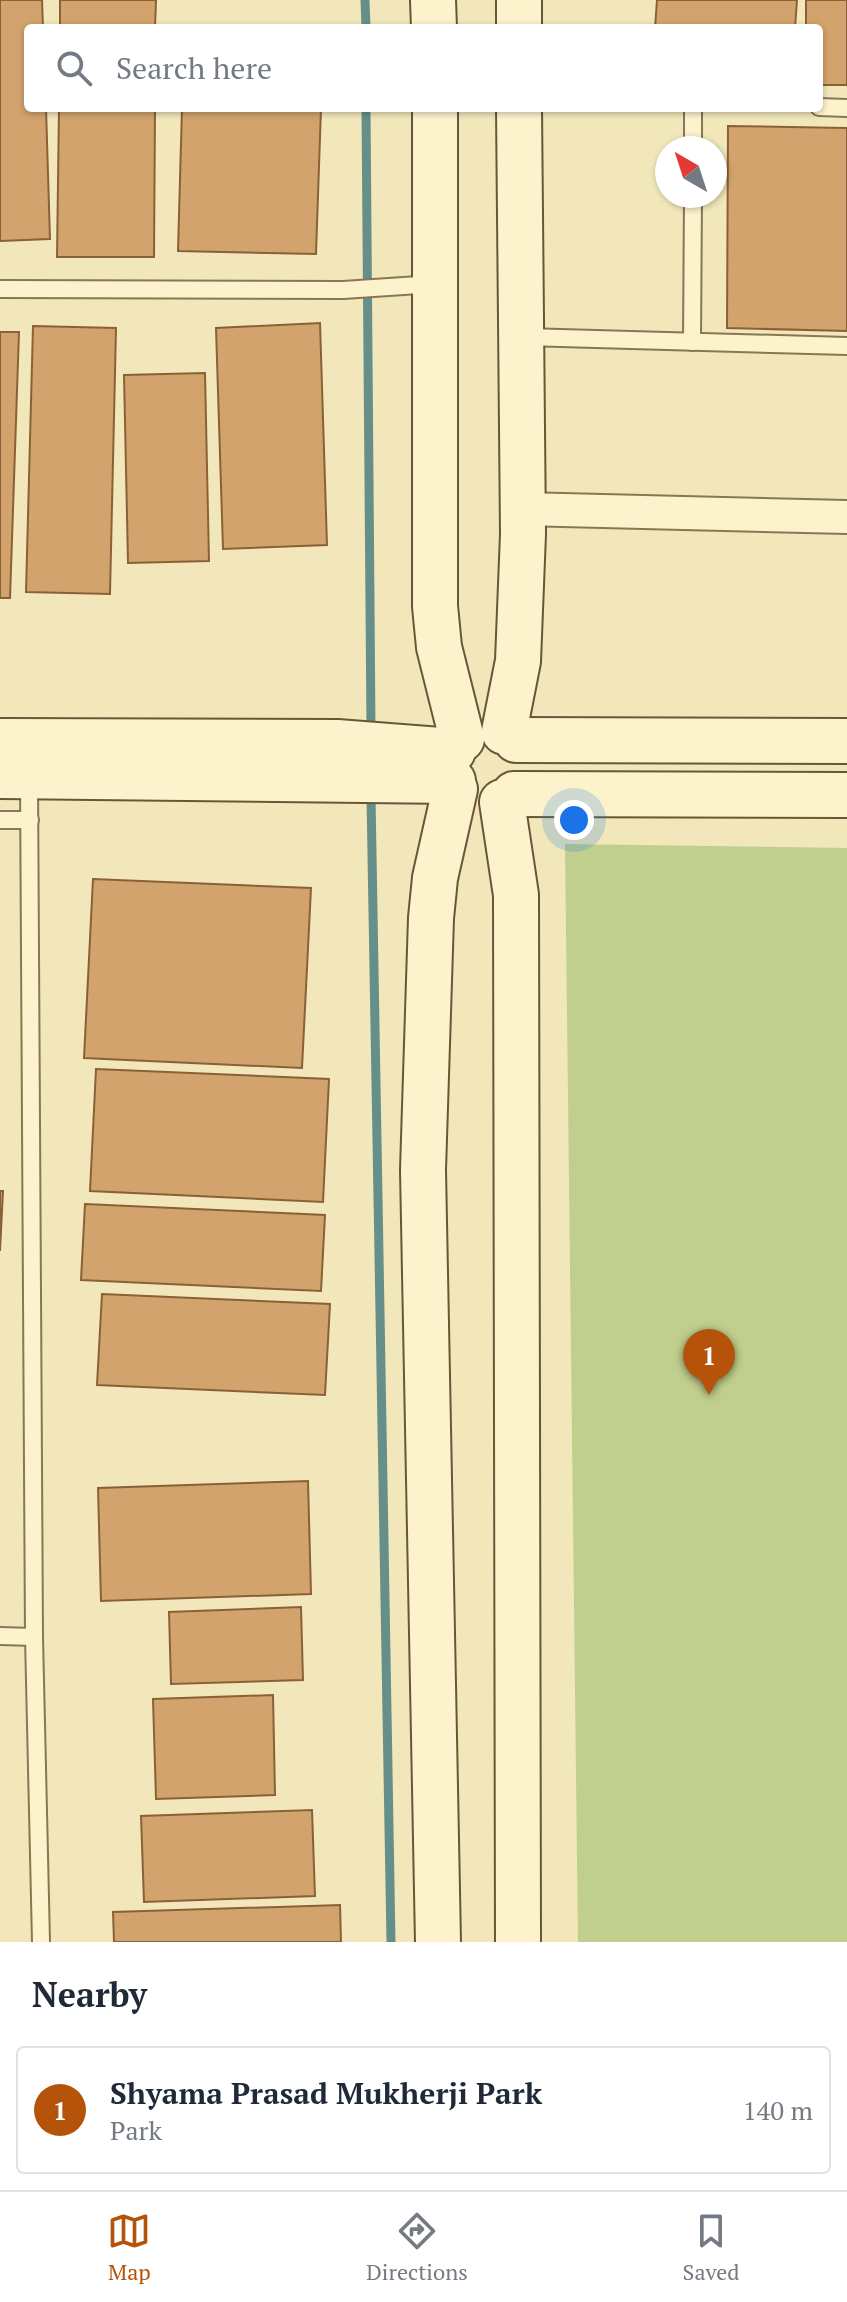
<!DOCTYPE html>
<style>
:root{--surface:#fff;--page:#f6f6f7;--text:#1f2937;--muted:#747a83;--line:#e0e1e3;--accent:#b45309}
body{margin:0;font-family:"PT Serif",serif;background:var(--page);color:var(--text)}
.compass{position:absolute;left:655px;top:136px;width:72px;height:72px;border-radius:50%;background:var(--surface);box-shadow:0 2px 6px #0004;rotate:321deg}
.you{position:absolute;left:574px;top:820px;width:28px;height:28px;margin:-20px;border:6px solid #fff;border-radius:50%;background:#1a73e8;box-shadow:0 0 0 12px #1a73e833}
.badge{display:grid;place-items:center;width:52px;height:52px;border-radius:50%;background:var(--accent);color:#fff;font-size:26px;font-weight:700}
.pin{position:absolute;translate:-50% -66px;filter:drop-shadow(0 2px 4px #0008)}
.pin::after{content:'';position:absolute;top:42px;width:28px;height:24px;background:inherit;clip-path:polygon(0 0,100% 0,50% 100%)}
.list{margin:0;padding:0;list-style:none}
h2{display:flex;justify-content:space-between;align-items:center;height:104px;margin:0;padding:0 32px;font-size:34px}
h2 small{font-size:26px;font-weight:400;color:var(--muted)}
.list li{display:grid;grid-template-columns:52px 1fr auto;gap:24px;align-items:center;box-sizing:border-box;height:128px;margin:0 16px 16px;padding:0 16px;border:2px solid var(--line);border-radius:8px}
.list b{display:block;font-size:30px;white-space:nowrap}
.list p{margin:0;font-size:26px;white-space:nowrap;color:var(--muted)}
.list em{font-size:26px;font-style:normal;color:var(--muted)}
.icon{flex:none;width:44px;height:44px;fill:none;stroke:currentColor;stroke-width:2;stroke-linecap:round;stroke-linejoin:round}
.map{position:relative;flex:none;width:847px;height:1942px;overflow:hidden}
.search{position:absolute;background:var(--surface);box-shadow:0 2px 6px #0004;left:24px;right:24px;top:24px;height:88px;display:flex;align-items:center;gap:20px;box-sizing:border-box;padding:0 28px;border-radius:8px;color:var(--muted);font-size:30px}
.sheet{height:248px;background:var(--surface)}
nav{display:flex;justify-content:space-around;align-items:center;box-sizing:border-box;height:112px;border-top:2px solid var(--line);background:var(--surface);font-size:22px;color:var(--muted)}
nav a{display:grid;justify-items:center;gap:4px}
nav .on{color:var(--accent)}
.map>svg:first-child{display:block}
.green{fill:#c0cf8d}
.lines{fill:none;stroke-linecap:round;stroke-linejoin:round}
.stream{stroke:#668f89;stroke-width:9}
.building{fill:#d2a36c;stroke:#8a6137;stroke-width:2}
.lane-casing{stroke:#897653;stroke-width:20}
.street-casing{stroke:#897653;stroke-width:36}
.secondary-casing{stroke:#6a5637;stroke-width:48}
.lane{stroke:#fcf3cd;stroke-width:16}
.street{stroke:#fcf3cd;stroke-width:32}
.secondary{stroke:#fcf3cd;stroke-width:44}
</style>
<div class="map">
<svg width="847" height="1942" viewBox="0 0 847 1942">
<rect width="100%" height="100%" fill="#f1e7ba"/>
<path class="green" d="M565,844L847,848V1942H578Z"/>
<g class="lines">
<g class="stream">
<path d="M365,0L366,28"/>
<path d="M366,108L371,729"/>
<path d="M371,797L391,1942"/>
</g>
</g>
<g class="building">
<path d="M0,0H42L43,28H28V108H46L50,239L0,241Z"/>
<path d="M60,0H156L155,28H60Z"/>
<path d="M657,0H797L795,28H655Z"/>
<path d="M806,0H847V85H819V28H806Z"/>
<path d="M59,108H155L154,257H57Z"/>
<path d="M182,108H321L316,254L178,251Z"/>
<path d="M728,126L847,128V331L727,328Z"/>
<path d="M320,323L327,545L223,549L216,328Z"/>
<path d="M33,326L116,328L110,594L26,592Z"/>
<path d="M0,332H19L10,598H0Z"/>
<path d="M205,373L209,561L128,563L124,375Z"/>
<path d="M93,879L311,888L302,1068L84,1058Z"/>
<path d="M96,1069L329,1079L323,1202L90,1191Z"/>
<path d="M0,1191H3L0,1251Z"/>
<path d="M85,1204L325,1215L321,1291L81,1280Z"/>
<path d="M102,1294L330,1304L325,1395L97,1385Z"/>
<path d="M308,1481L311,1594L101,1601L98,1488Z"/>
<path d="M301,1607L303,1680L171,1684L169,1612Z"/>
<path d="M273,1695L275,1795L156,1799L153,1699Z"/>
<path d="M312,1810L315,1896L144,1902L141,1816Z"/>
<path d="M340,1905L341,1942H114L113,1912Z"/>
</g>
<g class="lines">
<defs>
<g id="lane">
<path d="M819,107L847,108"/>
<path d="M693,148V108"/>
<path d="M0,289L343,290L434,284"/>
<path d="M525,337L847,346"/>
<path d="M692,342L693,196"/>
<path d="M29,780L34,1637L41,1942"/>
<path d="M0,820H30"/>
<path d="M0,1636L34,1637"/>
</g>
<path id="street" d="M522,509L847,517"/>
<g id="secondary">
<path d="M433,0L434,28"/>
<path d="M519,0V28"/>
<path d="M435,108V606L439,647L462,739"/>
<path d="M504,732L518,661L523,534L519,108"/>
<path d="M516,740L847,741"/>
<path d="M0,741L337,742L453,751"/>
<path d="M0,776L453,781"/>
<path d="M514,794L847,795"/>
<path d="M502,802L516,895L518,1942"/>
<path d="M438,1942L423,1170L431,918L435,878L455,789"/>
</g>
</defs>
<use href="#lane" class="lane-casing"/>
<use href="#street" class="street-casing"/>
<use href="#secondary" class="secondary-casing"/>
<use href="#lane" class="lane"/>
<use href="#street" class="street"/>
<use href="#secondary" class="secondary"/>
</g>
</svg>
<svg class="compass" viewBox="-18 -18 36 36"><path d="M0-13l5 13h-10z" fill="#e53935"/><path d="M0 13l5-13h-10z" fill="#747a83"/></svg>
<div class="you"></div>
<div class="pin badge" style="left:709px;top:1395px">1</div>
<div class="search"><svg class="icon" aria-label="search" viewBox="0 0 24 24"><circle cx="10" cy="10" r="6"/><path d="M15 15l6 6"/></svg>Search here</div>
</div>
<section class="sheet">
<h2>Nearby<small></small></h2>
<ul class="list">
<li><span class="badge">1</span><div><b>Shyama Prasad Mukherji Park</b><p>Park</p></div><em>140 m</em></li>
</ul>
</section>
<nav>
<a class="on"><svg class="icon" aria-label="map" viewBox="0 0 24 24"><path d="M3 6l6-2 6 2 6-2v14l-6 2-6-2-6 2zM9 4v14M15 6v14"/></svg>Map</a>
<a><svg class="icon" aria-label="directions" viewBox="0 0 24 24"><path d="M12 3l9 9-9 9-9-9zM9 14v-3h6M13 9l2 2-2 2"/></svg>Directions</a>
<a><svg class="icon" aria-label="saved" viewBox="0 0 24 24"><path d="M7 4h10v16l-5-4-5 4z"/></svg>Saved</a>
</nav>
